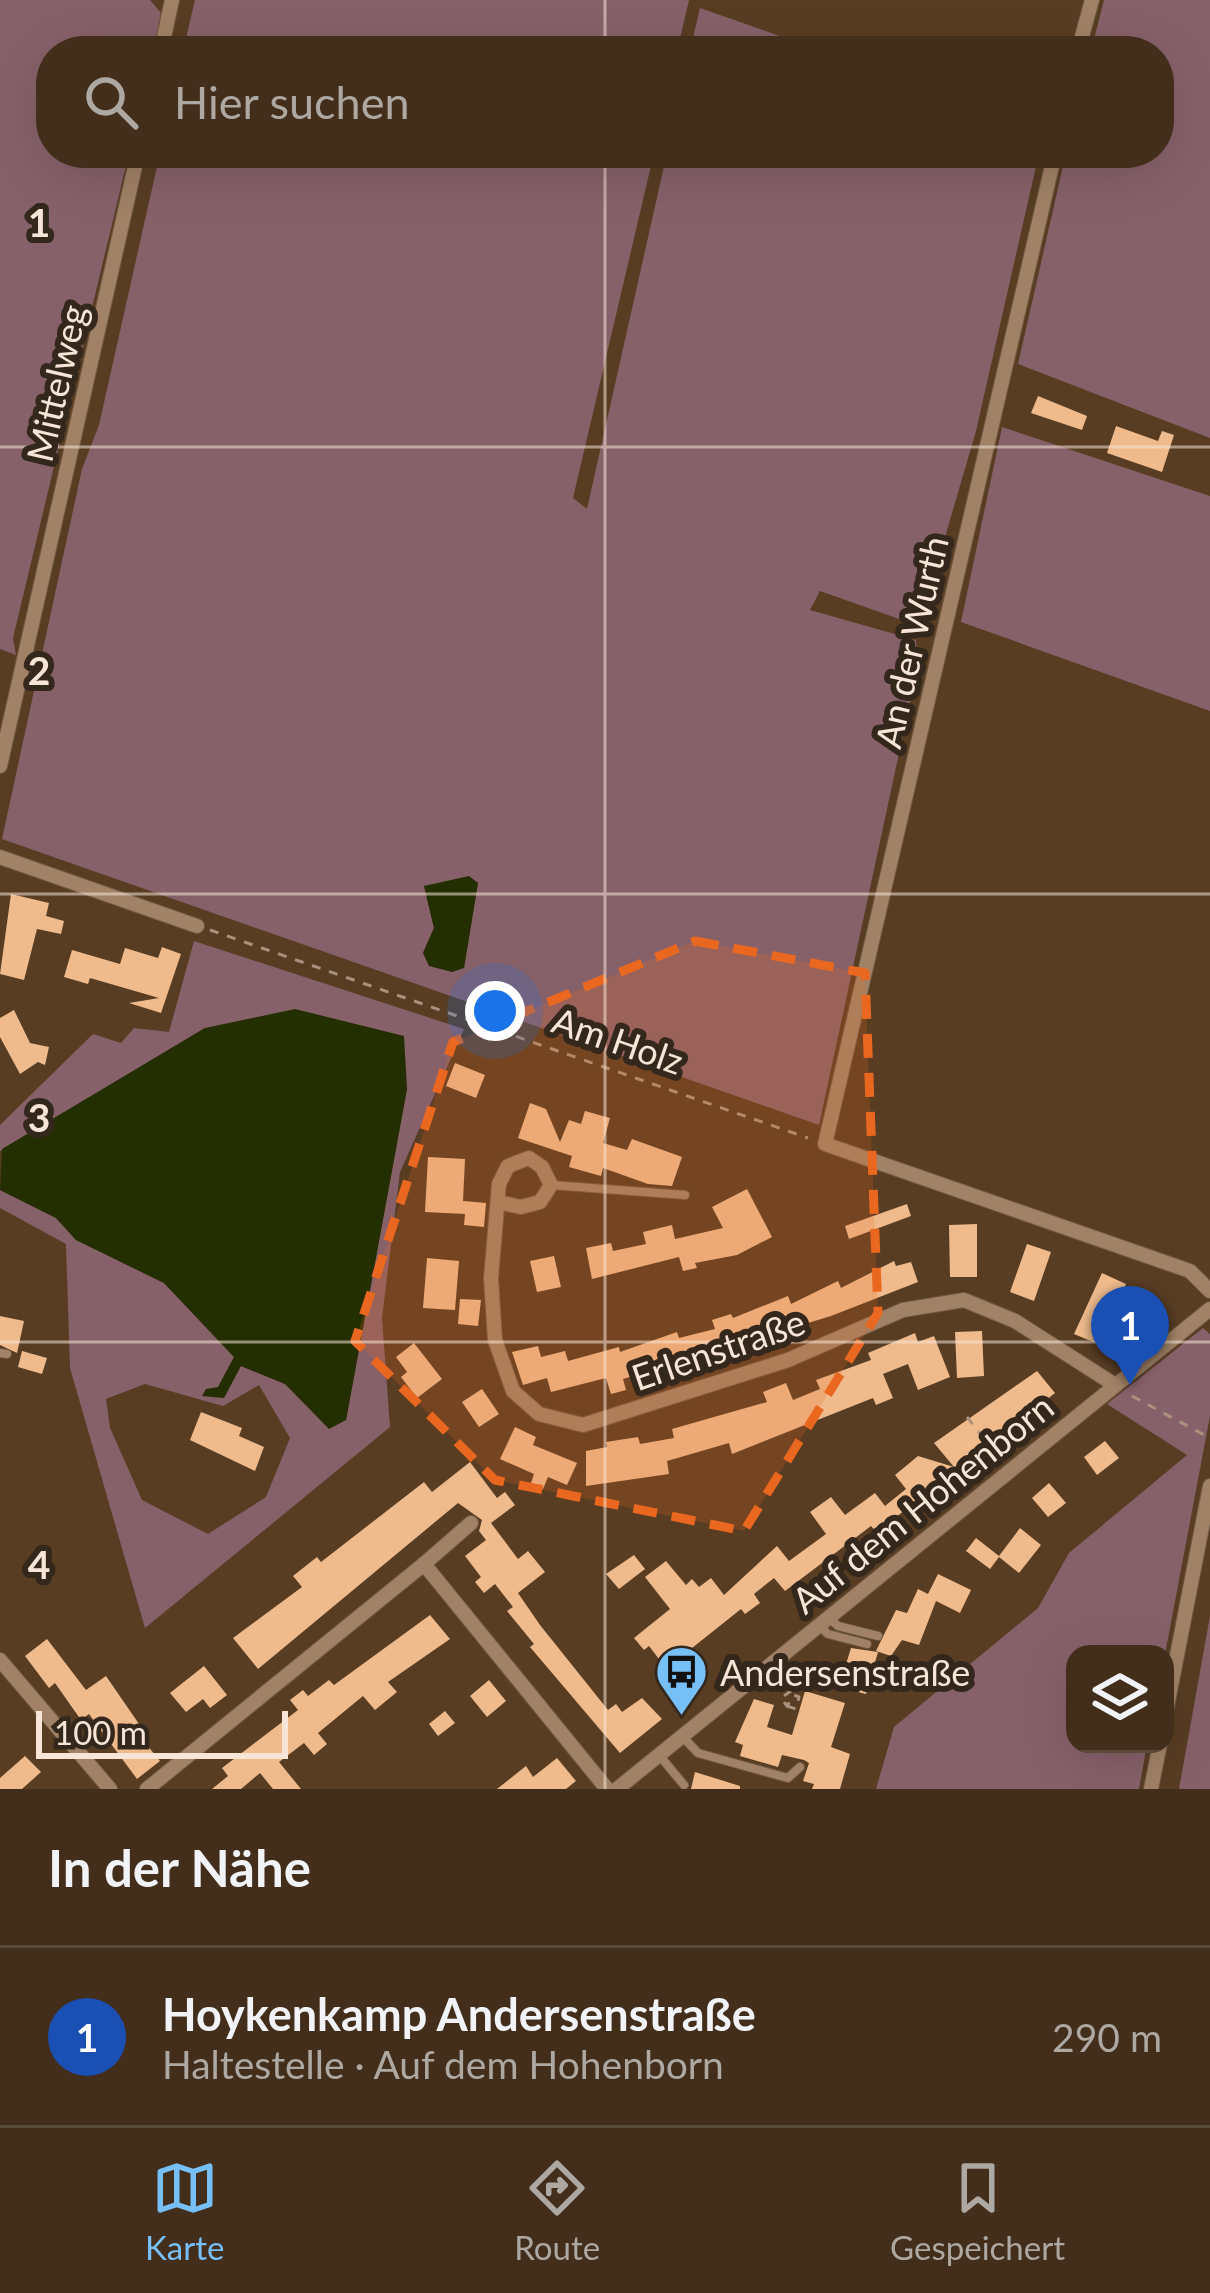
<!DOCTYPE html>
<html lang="de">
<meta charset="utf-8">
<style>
:root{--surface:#422e1a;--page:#493623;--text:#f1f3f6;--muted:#aea8a2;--line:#5a4a39;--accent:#77bff7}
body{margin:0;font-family:Lato,sans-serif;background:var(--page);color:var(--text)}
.controls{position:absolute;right:36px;bottom:36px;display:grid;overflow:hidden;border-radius:24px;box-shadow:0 12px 48px #0002}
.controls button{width:108px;height:108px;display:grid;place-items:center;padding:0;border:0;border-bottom:3px solid var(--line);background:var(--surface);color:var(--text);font:60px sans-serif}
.scale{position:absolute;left:36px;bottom:30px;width:252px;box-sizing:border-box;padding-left:12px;border:6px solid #f7e5d7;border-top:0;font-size:33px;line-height:42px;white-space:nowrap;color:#f7e5d7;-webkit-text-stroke:9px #34271c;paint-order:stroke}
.you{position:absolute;left:495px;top:1011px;width:42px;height:42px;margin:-30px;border:9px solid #fff;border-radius:50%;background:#1a73e8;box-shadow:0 0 0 18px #1a73e833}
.badge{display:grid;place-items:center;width:78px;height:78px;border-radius:50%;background:var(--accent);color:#fff;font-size:39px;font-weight:700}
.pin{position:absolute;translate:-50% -99px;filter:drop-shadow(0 3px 6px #0008)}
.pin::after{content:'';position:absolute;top:63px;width:42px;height:36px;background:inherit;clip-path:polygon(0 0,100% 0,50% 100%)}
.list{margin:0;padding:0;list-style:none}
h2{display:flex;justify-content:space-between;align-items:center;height:156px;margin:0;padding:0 48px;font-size:51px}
h2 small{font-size:39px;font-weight:400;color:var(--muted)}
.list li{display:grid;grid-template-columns:78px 1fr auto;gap:36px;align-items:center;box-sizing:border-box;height:180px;padding:0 48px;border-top:3px solid var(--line)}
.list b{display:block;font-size:45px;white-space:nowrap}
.list p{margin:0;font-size:39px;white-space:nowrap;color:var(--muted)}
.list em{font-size:39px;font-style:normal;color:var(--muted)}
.icon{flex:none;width:66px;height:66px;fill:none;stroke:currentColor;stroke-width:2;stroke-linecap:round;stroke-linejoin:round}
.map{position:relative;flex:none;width:1210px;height:1789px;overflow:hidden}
.search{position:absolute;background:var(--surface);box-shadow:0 12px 48px #0002;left:36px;right:36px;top:36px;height:132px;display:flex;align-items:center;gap:30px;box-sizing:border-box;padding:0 42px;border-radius:48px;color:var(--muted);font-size:45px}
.sheet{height:336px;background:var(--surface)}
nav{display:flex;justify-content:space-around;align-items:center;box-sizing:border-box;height:168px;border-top:3px solid var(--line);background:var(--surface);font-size:33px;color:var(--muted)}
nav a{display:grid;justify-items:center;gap:6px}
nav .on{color:var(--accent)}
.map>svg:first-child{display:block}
.green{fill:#87616a;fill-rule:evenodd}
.water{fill:#232e01}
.building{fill:#efbb8d}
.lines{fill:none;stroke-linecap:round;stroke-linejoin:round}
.service-casing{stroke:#715943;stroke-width:10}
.minor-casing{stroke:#715943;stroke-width:16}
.path{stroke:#a9927e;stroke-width:3;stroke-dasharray:9 9;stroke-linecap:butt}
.service{stroke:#a18266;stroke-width:8}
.minor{stroke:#a18266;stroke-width:14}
.marked{fill:#ea6720;fill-opacity:0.2;stroke:#ea6720;stroke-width:9;stroke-dasharray:24 15;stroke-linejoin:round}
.grid{fill:none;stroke:#f7e5d7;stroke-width:3;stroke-opacity:0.55}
.labels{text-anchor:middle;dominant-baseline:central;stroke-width:12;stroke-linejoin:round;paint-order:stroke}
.street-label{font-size:36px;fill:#f7e5d7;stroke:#34271c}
.poi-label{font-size:36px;fill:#f7e5d7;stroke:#34271c;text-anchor:start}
.grid-label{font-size:39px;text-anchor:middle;font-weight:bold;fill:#f7e5d7;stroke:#34271c;stroke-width:12;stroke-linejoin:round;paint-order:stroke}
</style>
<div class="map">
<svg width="1210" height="1789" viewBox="0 0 1210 1789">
<rect width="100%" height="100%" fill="#583d23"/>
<g class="green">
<path d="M0,0H150L161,13L153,51H51V153H129L13,638L16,655L0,649Z"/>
<path d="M195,0H689L677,51H183Z"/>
<path d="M1104,0H1210V438L1018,364L1066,153H1159V51H1091Z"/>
<path d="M700,8L822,51H690Z"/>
<path d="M160,153H654L573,498L587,509L667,153H1039L976,431L919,626L820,591L810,610L916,640L918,665L819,1125L2,839L82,469L99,425ZM478,882L464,968L423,953L434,928L424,886Z"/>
<path d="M1002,427L1210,496V711L961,622Z"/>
<path d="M194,941L464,1029L400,1172L382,1318L390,1427L145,1628L70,1368L66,1244L0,1208V1190L56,1218L76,1240L164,1283L234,1357L212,1399L241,1366L285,1384L346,1420L407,1089L205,1028L0,1151V1125L93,1034L121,1043L134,1028L169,1032ZM145,1384L223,1406L259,1385L290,1438L266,1497L208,1534L142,1500L110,1428L106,1399Z"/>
<path d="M1203,1328L1210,1334V1416L1165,1654H1075V1744H1147L1139,1789H876L894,1727L1038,1608L1069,1553L1187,1455L1107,1404Z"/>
<path d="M1210,1616V1789H1179Z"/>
</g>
<g class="water">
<path d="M469,876L478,883L464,968L452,972L429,966L423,953L434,928L424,886Z"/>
<path d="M295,1009L404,1036L407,1089L346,1420L329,1429L285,1384L241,1366L224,1398L202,1396L206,1389L218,1387L234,1357L164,1283L76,1240L56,1218L0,1190L2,1149L205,1028Z"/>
</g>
<g class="building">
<path d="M1038,396L1087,416L1082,430L1031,413Z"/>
<path d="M1116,426L1158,441L1162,431L1174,435L1162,472L1107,453Z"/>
<path d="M11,894L49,903L46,916L64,921L61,934L37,929L24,980L0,974Z"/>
<path d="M162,947L181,954L161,1013L129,1003L159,998L90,978L88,984L64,977L72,950L120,964L125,948L158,958Z"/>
<path d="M14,1010L30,1043L49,1047L45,1065L38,1062L20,1074L0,1037V1018Z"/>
<path d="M455,1063L485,1075L476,1098L446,1086Z"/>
<path d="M530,1103L546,1109L560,1142L569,1120L581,1124L585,1111L610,1118L603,1143L627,1150L632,1139L682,1157L672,1186L648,1184L603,1168L601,1176L569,1167L572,1156L518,1138Z"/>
<path d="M428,1157L465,1159L463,1201L486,1203L484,1227L464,1225L465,1214L425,1212Z"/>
<path d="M747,1189L772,1237L737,1255L695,1263L697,1268L683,1271L679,1257L592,1279L586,1248L611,1243L613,1251L646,1244L643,1232L672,1225L675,1239L723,1228L712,1207Z"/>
<path d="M907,1204L911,1216L849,1239L845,1226Z"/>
<path d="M977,1224V1277H950L949,1225Z"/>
<path d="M1027,1244L1051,1252L1034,1301L1010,1292Z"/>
<path d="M554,1256L561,1287L537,1292L530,1261Z"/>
<path d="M427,1258L459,1261L455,1310L423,1308Z"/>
<path d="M894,1261L896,1266L911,1262L918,1282L831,1316L623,1379L626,1390L611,1394L606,1378L551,1392L547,1378L523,1385L512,1352L538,1346L541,1357L565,1351L568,1361L619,1347L620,1352L677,1332L679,1338L715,1329L712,1320L731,1314L733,1318L788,1296L791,1304L838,1281L841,1288Z"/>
<path d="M1102,1273L1126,1284L1098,1344L1074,1334Z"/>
<path d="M460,1299L481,1300L478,1326L458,1324Z"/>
<path d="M0,1316L24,1321L17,1353L0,1345Z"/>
<path d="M982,1331L984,1376L957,1378L955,1332Z"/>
<path d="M915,1333L918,1342L934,1336L950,1377L918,1390L908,1364L883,1374L893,1398L876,1405L873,1398L732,1454L729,1443L667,1461L669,1474L586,1486V1451L607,1447L606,1442L638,1437L640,1444L674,1438L672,1429L767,1402L763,1392L786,1383L793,1400L820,1389L816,1380L871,1360L868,1353Z"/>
<path d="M414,1343L442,1379L417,1398L401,1377L407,1372L396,1357Z"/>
<path d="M22,1351L47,1358L42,1374L18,1367Z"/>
<path d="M1037,1371L1055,1393L1036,1408L1033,1404L877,1533L871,1526L785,1591L774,1578L754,1594L760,1603L745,1614L741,1609L687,1652L696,1663L675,1680L649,1646L644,1650L634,1638L670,1609L645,1577L666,1561L686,1585L692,1579L699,1587L711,1578L724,1595L777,1546L789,1561L826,1534L810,1512L831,1497L845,1515L875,1493L885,1506L906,1489L895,1475L918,1456L954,1467L934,1443Z"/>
<path d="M482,1389L499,1414L479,1427L462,1402Z"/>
<path d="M201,1412L242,1428L239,1436L264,1447L255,1471L190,1440Z"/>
<path d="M515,1427L536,1437L533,1445L577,1463L567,1485L548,1477L543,1489L531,1483L534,1474L500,1459Z"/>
<path d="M1105,1441L1119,1458L1097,1475L1084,1457Z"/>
<path d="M470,1462L497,1498L505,1492L515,1505L491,1523L518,1559L528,1551L545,1572L518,1593L540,1625L608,1710L616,1704L622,1712L642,1698L662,1719L620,1753L530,1647L534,1644L507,1611L513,1607L495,1584L484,1593L475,1582L481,1577L465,1556L486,1540L479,1531L482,1520L458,1503L258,1669L233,1638L302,1587L293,1576L317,1557L321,1562L424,1482L432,1492Z"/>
<path d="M1049,1483L1066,1503L1048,1517L1032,1498Z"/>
<path d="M1020,1528L1041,1545L1019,1573L999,1557L990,1569L966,1551L976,1538L999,1556Z"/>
<path d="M634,1555L645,1569L619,1589L606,1574Z"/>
<path d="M938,1574L971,1590L960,1613L936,1601L919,1645L902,1640L891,1656L876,1651L896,1610L907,1613L918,1589L928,1594Z"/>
<path d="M430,1615L450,1639L388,1682L397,1692L375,1710L363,1696L318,1733L327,1744L314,1755L304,1743L279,1762L301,1789H273L260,1773L241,1789H212L228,1776L222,1768L298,1710L290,1700L303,1690L308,1696L329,1680L334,1685Z"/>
<path d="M47,1639L86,1690L106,1676L139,1724L133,1728L160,1761L137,1779L89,1714L81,1720L55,1683L49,1688L25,1656Z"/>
<path d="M851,1648L878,1652L866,1694L858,1692V1678L843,1674Z"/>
<path d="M204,1666L227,1695L210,1708L203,1699L186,1712L170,1693Z"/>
<path d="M489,1680L506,1701L487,1717L470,1696Z"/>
<path d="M805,1691L845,1703L831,1747L850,1754L840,1789H812L814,1784L803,1781L809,1763L804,1760L782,1755L778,1767L740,1756L743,1745L735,1742L754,1699L774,1705L767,1727L792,1735Z"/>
<path d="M445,1711L455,1723L438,1736L429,1724Z"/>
<path d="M25,1756L41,1772L22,1789H0V1778Z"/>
<path d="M557,1758L576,1781L566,1789H497L526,1766L533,1777Z"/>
<path d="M695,1772L740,1786V1789H691Z"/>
</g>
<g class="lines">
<defs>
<g id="service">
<path d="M551,1185L685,1195"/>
<path d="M0,1353L7,1354"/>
<path d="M829,1618L838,1626L878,1636"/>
<path d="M819,1626L828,1634L867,1644"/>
<path d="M778,1659L786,1668L853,1685"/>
<path d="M682,1736L698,1753L788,1778L800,1767"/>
<path d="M659,1755L684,1785"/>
</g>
<g id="minor">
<path d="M161,51L172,0"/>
<path d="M1078,51L1092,0"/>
<path d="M1055,153L825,1144L1190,1271L1210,1291"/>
<path d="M0,766L138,153"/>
<path d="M0,857L197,926"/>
<path d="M502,1203L521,1207L540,1202L551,1185L542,1167L529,1158L508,1166L499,1184L491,1278L495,1340L513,1391L539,1414L583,1425L788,1360L903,1310L964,1300L1015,1321L1115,1385"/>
<path d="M424,1564L471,1523"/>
<path d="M0,1660L110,1789"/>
<path d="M1165,1717L1210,1486"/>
<path d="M147,1789L424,1564L607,1789"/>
<path d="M617,1789L1210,1309"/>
<path d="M1151,1789L1160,1744"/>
</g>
</defs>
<use href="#service" class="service-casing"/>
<use href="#minor" class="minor-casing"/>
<g class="path">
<path d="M210,930L808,1138"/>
<path d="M1132,1396L1210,1438"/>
<path d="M967,1417L999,1458"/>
<path d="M787,1706L796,1709L799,1697L794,1695L787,1706L781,1698L798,1686"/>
</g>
<use href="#service" class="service"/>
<use href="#minor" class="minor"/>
</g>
<path class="marked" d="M695,941L865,973L878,1313L744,1531L495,1480L355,1341L453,1042Z"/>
<path class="grid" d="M605,0V51M605,153V1789M0,447H1210M0,894H1210M0,1342H1210"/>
<defs>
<symbol id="bus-pin" viewBox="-11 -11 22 30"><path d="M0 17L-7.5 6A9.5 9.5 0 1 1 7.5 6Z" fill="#77bff7" stroke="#34271c"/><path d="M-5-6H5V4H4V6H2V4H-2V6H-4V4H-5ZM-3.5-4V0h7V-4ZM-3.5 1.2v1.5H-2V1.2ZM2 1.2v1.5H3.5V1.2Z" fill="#111"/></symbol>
</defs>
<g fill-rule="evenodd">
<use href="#bus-pin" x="652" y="1642" width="59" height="81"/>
</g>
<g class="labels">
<g class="street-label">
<text transform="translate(56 383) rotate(-77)">Mittelweg</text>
<text transform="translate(911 642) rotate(-77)">An der Wurth</text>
<text transform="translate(618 1040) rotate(19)">Am Holz</text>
<text transform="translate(718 1349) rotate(-19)">Erlenstraße</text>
<text transform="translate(922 1503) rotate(-39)">Auf dem Hohenborn</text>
</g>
<g class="poi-label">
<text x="720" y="1672">Andersenstraße</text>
</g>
</g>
<g class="grid-label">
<text x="39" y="237">1</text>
<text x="39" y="685">2</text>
<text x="39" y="1132">3</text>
<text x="39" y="1579">4</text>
</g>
</svg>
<div class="controls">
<button><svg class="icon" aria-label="layers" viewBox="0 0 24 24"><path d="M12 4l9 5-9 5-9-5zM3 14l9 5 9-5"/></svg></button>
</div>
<div class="scale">100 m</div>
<div class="you"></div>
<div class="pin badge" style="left:1130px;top:1385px;background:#1a4fb4">1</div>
<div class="search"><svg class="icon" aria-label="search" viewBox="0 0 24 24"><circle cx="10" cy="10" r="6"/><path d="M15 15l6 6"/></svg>Hier suchen</div>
</div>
<section class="sheet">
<h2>In der Nähe<small></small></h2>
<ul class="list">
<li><span class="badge" style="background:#1a4fb4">1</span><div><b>Hoykenkamp Andersenstraße</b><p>Haltestelle · Auf dem Hohenborn</p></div><em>290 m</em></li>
</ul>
</section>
<nav>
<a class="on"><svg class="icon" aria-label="map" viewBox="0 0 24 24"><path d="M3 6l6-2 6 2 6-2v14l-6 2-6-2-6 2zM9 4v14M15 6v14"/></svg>Karte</a>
<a><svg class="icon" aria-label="directions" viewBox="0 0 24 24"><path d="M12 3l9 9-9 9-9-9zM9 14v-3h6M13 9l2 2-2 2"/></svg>Route</a>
<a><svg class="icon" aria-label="saved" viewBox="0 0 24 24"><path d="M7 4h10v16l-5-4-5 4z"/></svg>Gespeichert</a>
</nav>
